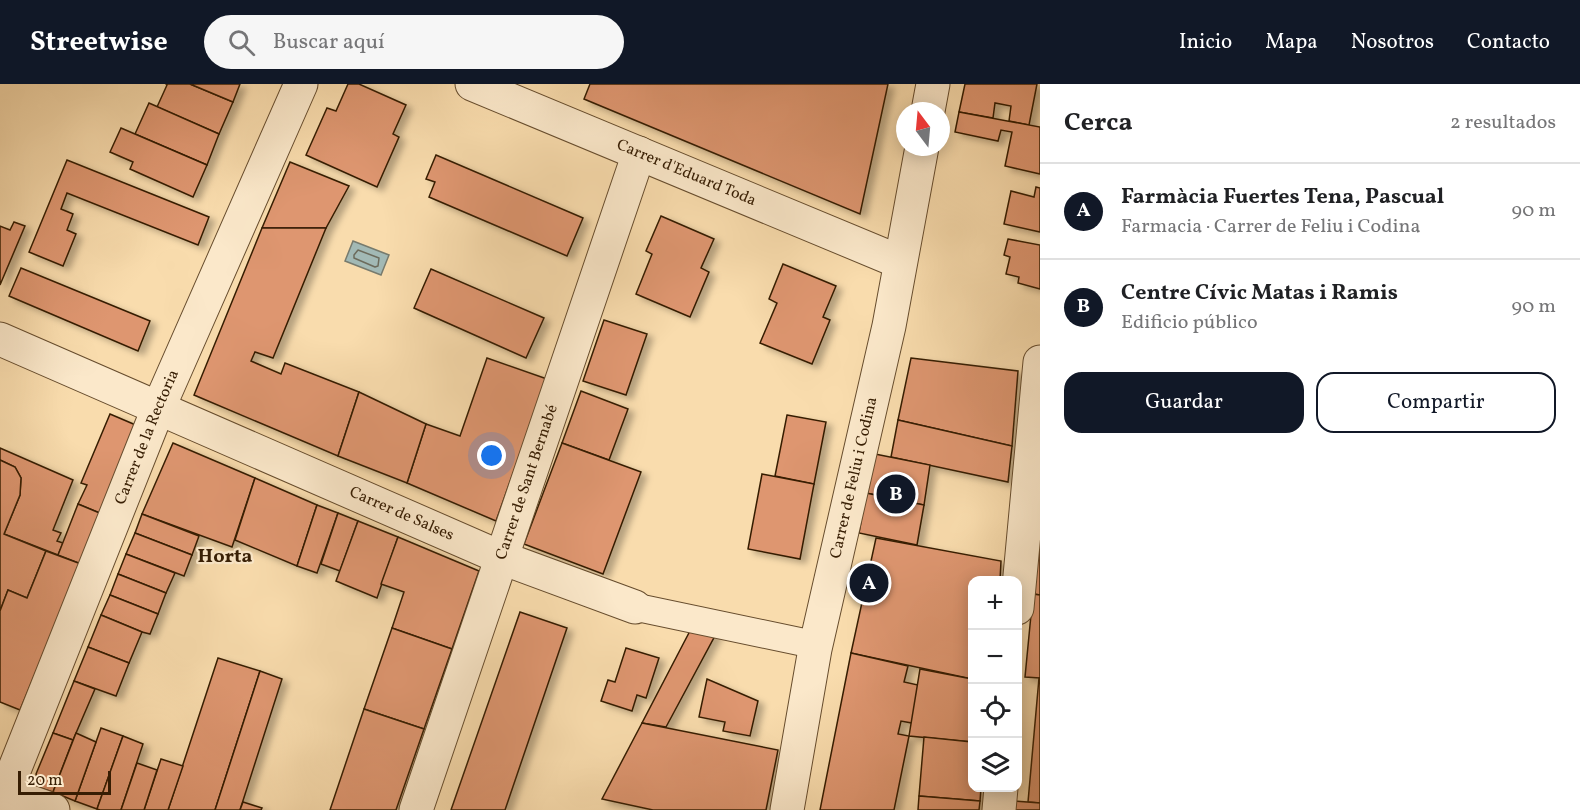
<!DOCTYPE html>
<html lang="es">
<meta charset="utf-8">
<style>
:root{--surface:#fff;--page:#f6f6f6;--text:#202124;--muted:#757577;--line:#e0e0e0;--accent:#111827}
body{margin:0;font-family:Vollkorn,serif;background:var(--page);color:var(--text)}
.controls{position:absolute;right:18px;bottom:18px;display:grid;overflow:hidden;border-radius:12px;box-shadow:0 3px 15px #0003}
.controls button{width:54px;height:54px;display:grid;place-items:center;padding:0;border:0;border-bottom:2px solid var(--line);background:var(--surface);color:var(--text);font:30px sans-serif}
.compass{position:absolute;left:896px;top:18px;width:54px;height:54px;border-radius:50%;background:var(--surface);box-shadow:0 3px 15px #0003;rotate:344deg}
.scale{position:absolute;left:18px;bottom:15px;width:93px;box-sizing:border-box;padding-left:6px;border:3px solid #361d03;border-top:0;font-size:16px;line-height:21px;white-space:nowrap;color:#361d03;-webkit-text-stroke:4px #fbe8ca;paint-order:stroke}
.you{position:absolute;left:492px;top:372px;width:21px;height:21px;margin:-15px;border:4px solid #fff;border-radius:50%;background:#1a73e8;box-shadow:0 0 0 9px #1a73e833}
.badge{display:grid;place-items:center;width:39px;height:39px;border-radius:50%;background:var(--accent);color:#fff;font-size:20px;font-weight:700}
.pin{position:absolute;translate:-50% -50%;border:3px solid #fff;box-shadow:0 2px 6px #0006}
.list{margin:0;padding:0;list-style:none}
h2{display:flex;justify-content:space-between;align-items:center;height:78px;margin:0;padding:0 24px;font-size:26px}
h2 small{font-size:20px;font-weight:400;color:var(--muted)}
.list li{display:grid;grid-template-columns:39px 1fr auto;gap:18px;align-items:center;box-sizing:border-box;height:96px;padding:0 24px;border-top:2px solid var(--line)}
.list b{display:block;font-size:22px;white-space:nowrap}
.list p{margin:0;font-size:20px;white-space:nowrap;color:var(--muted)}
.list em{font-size:20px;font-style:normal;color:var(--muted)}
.actions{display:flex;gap:12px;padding:18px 24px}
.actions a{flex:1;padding:14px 0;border:2px solid var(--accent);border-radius:18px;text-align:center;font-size:21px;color:var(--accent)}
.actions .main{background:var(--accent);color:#fff}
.icon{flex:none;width:33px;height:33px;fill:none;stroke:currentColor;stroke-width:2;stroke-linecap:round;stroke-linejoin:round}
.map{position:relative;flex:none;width:1040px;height:726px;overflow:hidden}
header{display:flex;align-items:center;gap:36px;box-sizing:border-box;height:84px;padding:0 30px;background:var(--accent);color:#fff}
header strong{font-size:28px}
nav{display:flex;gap:33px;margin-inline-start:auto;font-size:21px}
.search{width:420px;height:54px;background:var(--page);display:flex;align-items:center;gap:15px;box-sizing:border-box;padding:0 21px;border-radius:33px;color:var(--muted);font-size:22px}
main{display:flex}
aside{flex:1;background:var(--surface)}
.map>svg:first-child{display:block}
.water{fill:#a2b9b5;stroke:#777b6e;stroke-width:1.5}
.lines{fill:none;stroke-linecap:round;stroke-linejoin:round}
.shore{stroke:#6c6b5c;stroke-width:1.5}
.building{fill:#de966f;stroke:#361d03;stroke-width:1.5;filter:url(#shadow)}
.pedestrian-casing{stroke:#674d2e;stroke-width:29}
.minor-casing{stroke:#674d2e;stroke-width:35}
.pedestrian{stroke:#fbe8ca;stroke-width:27}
.minor{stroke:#fbe8ca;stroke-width:33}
.labels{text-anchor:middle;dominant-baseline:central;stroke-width:4.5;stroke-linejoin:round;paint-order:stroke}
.street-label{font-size:16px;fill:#361d03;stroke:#fbe8ca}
.quarter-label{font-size:20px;font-weight:bold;fill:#361d03;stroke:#fbe8ca}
</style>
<header>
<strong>Streetwise</strong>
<div class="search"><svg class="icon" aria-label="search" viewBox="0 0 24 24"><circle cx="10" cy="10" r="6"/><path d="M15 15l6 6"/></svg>Buscar aquí</div>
<nav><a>Inicio</a><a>Mapa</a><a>Nosotros</a><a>Contacto</a></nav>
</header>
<main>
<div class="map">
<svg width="1040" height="726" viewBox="0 0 1040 726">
<defs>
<filter id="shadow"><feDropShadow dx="6" dy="4" stdDeviation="3" flood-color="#0004"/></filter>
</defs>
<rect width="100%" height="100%" fill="#f9dcad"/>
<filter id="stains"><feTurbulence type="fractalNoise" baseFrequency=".00333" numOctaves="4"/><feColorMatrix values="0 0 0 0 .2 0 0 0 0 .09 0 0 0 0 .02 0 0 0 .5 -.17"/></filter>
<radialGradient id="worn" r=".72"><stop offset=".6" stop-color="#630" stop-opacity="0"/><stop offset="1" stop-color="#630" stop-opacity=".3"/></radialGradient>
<path class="water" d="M353,157L389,171L381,191L345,177Z"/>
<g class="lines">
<path class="shore" d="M358,166L379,174L378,182L375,183L354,174V171Z"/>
</g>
<g class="building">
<path d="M166,0H190L233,18L219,50L157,23L167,1Z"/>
<path d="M190,0H240L233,18Z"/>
<path d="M348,0H359L406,21L393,50L399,53L377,103L306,71L327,24L336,27Z"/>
<path d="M590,0H888L860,130L584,15Z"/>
<path d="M965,0H1037L1029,41L1009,37L1011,22L995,19L993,34L959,28Z"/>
<path d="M149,19L219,50L207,81L135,50Z"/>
<path d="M959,28L1040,43V90L1005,82L1012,48L1001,46L998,57L955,48Z"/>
<path d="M121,44L207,81L193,113L130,85L133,78L110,68Z"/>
<path d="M436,71L583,134L567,172L429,113L435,98L426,95Z"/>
<path d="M67,76L209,133L198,161L67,109L61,125L73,130L67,146L76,150L63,182L29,168Z"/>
<path d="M290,78L349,102L326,144H262Z"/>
<path d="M1036,103L1040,104V148L1004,140L1011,107L1034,113Z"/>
<path d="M661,132L714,155L701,184L709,188L690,233L636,210L652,170L646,167Z"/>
<path d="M14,138L25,142L0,201V142L10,146Z"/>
<path d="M262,144H326L273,274L255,268L251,277L281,290L285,279L359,308L338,372L194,311Z"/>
<path d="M1008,155L1040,161V205L1018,199L1019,193L1006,190L1010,173L1004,171Z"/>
<path d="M783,180L836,202L823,233L830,236L812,280L760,259L777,219L769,215Z"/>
<path d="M21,184L150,237L138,267L9,212Z"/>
<path d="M431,185L544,234L526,274L414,224Z"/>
<path d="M604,236L647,250L626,311L583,297Z"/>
<path d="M487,274L547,295L496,437L407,399L426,340L460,352Z"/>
<path d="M911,274L1018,287L1012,362L898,336Z"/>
<path d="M581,307L628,325L609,376L562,359Z"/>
<path d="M359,308L426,340L407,399L338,372Z"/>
<path d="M110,330L138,342L102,430L78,420L87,401L81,399Z"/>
<path d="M787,331L826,338L814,400L775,392Z"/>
<path d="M898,336L1012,362L1008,398L891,373Z"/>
<path d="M173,359L255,394L232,463L142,430Z"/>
<path d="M562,359L641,388L603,490L524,460Z"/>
<path d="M0,364L73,396L53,446L61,449L57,457L63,459L58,471L4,450L20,411L21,394L15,383L0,376Z"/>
<path d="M875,370L930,381L924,421L866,409Z"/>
<path d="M0,376L15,383L21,394L20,411L4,450L46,467L27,514L8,506L0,527Z"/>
<path d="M762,390L814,400L800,475L748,465Z"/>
<path d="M255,394L317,421L297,482L235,456Z"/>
<path d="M866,409L924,421L917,461L859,449Z"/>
<path d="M78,420L102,430L81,480L58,471Z"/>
<path d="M317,421L338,429L317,489L297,482Z"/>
<path d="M338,429L358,437L340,487L321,480Z"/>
<path d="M142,430L199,452L192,471L135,449Z"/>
<path d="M358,437L398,453L377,514L336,497Z"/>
<path d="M135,449L192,471L184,492L126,470Z"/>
<path d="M1040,451V511L1033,510Z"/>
<path d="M398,453L479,487L452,565L392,544L404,508L381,500Z"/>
<path d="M876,454L1001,477L1000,496H972V595L851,569Z"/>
<path d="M46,467L81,480L20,626L0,618V527L8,506L27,514Z"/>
<path d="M126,470L175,489L166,509L118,490Z"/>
<path d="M118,490L166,509L158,530L110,511Z"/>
<path d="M1033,510L1040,511V594L1025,593Z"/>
<path d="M110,511L158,530L150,550L142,548L101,531Z"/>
<path d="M520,528L567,544L505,726H451Z"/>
<path d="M101,531L142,548L129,579L88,563Z"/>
<path d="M692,543L717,548L666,643L642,639Z"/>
<path d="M392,544L452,565L424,645L364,625Z"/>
<path d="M88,563L129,579L116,612L74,597Z"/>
<path d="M626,564L659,574L646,614L637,611L632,627L601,617L608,596L615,598Z"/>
<path d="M851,569L908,582L904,598L918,601L912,639L901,637L898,650L909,652L894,726H820Z"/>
<path d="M218,574L260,587L215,726H168Z"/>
<path d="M920,585L972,595V658L909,652Z"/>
<path d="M260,587L282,595L240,726H215Z"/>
<path d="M1039,594H1040V719L1028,718Z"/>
<path d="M707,595L758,617L750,652L723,647L725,638L699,633Z"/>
<path d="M74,597L95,605L73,656L53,649Z"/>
<path d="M364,625L424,645L396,726H330Z"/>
<path d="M642,639L778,666L766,726H653L602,715Z"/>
<path d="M101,644L123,652L97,725L75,717Z"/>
<path d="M53,649L73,656L53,708L40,704L36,690Z"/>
<path d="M76,649L96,658L75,717L53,708Z"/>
<path d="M123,652L143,660L121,726H100L97,725Z"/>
<path d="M924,653L972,658V704H981L980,717L919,712Z"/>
<path d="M161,675L183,682L168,726H144Z"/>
<path d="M137,679L157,686L144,726H121Z"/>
<path d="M919,712L980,717L979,726H918Z"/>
<path d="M1014,717L1040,719V726H1014Z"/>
<path d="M243,718L262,724L261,726H240Z"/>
</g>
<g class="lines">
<defs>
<path id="pedestrian" d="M635,523L816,561"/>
<g id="minor">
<path id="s1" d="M472,0L900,178"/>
<path d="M928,27L933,0"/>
<path id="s2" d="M0,255L502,474L635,523"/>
<path d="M1017,524L1040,278"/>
<path d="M0,707L53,726"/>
<path id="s3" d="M5,726V709L158,325L301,0"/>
<path id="s4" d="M416,726L639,69"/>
<path id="s5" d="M787,726L815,565L889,242L922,63"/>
<path d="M999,726L1001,704"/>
</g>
</defs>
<use href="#pedestrian" class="pedestrian-casing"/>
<use href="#minor" class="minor-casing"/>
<use href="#pedestrian" class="pedestrian"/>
<use href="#minor" class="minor"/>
</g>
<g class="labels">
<g class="street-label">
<text stroke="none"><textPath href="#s1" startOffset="232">Carrer d'Eduard Toda</textPath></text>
<text stroke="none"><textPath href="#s3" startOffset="400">Carrer de la Rectoria</textPath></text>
<text stroke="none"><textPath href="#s5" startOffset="339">Carrer de Feliu i Codina</textPath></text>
<text stroke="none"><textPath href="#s4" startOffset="346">Carrer de Sant Bernabé</textPath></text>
<text stroke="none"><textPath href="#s2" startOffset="438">Carrer de Salses</textPath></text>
</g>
<g class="quarter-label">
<text x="225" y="473">Horta</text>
</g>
</g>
<rect width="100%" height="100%" filter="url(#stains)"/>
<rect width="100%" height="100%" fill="url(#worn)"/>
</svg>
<div class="controls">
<button>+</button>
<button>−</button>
<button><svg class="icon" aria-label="locate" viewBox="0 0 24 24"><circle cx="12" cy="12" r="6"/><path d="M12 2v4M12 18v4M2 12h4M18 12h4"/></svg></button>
<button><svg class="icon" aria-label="layers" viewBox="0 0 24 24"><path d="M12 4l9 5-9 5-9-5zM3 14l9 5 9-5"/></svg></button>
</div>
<svg class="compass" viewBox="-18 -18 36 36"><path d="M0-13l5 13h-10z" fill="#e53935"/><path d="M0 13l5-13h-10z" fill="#757577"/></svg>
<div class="scale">20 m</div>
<div class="you"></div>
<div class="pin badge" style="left:869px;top:499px">A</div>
<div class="pin badge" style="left:896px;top:410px">B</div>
</div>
<aside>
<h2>Cerca<small>2 resultados</small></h2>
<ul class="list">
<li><span class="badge">A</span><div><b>Farmàcia Fuertes Tena, Pascual</b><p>Farmacia · Carrer de Feliu i Codina</p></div><em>90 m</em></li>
<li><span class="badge">B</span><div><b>Centre Cívic Matas i Ramis</b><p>Edificio público</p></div><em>90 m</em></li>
</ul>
<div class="actions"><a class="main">Guardar</a><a>Compartir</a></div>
</aside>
</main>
